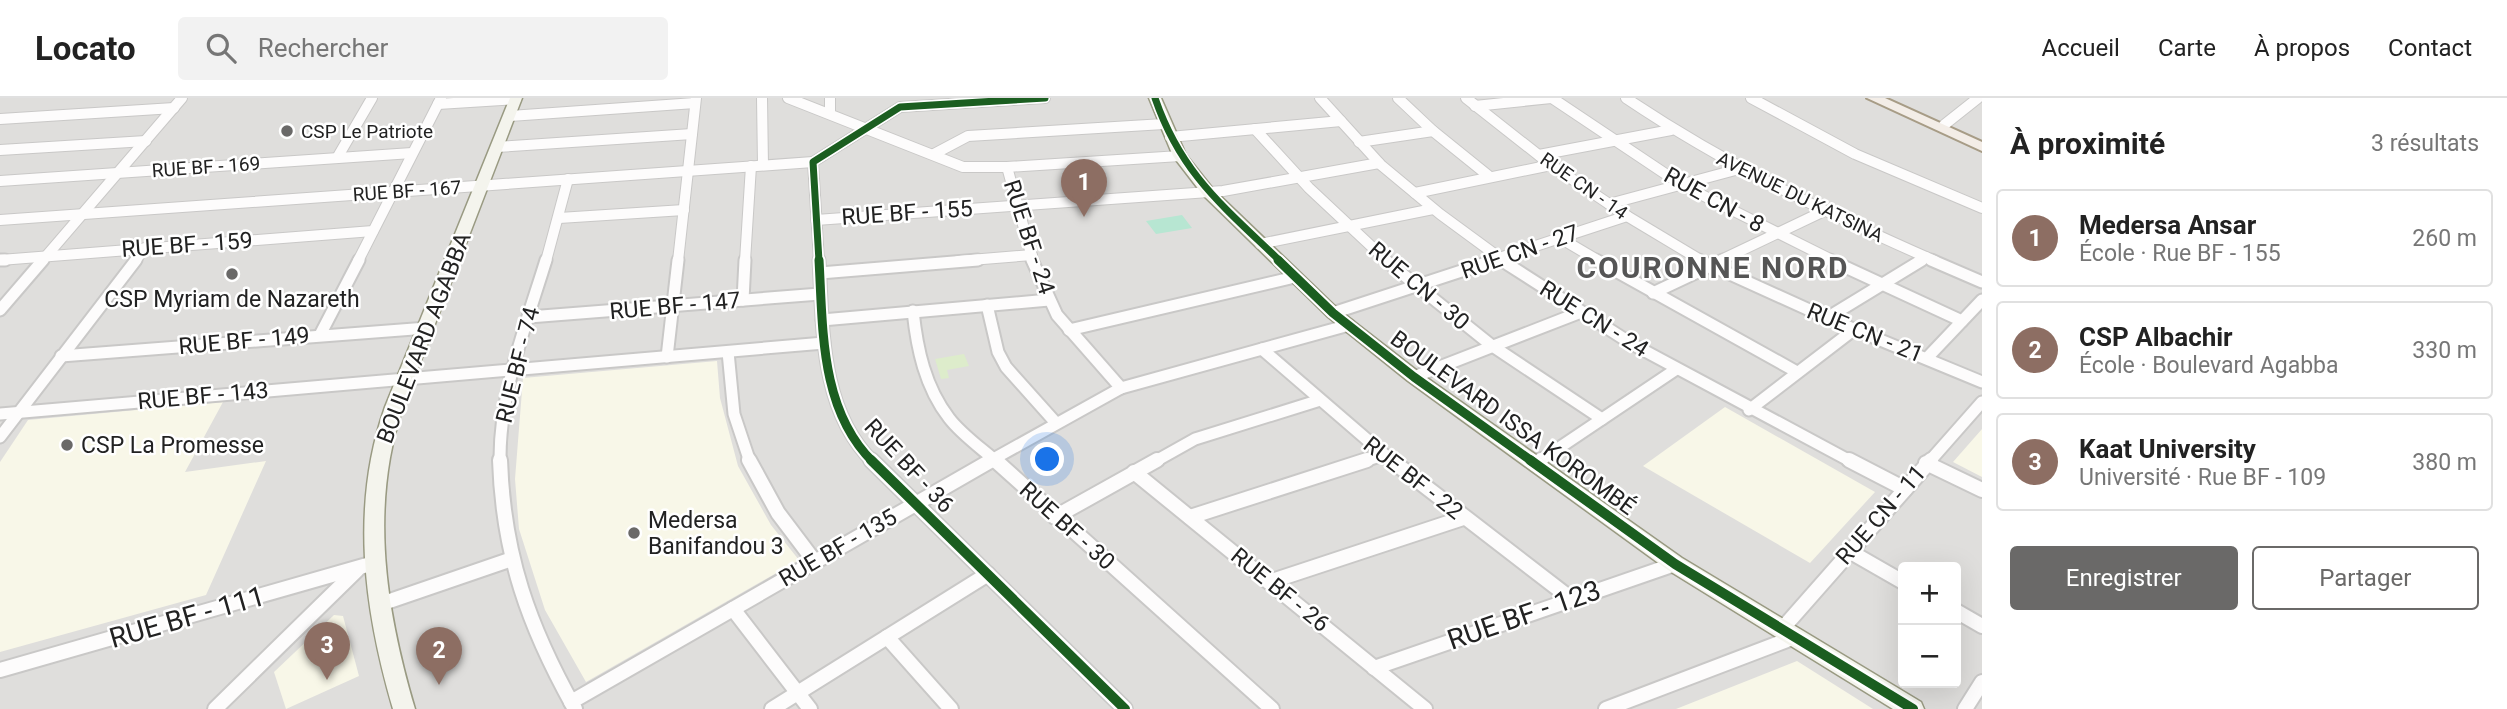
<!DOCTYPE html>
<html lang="fr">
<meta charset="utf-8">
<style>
:root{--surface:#fff;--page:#f2f2f2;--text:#222;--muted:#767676;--line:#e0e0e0;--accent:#6a6968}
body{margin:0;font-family:Roboto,sans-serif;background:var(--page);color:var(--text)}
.controls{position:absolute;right:21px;bottom:21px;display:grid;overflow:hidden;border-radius:7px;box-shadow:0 7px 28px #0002}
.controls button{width:63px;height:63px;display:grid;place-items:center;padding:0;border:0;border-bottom:2px solid var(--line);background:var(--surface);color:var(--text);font:35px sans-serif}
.you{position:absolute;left:1048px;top:362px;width:24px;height:24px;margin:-18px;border:5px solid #fff;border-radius:50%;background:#1a73e8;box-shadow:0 0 0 10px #1a73e833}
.badge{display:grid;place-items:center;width:46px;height:46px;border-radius:50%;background:var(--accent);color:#fff;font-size:23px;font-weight:700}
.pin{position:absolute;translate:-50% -58px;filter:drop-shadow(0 2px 4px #0008)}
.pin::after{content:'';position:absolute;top:37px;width:24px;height:21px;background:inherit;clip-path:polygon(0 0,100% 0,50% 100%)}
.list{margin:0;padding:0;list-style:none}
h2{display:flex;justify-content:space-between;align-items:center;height:91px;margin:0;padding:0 28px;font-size:30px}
h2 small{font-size:23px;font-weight:400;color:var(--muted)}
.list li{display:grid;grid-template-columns:46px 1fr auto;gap:21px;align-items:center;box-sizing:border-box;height:98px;margin:0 14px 14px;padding:0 14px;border:2px solid var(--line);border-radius:7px}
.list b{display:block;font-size:26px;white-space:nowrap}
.list p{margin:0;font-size:23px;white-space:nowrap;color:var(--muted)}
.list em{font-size:23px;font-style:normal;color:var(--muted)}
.actions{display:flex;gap:14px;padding:21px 28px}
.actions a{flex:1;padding:16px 0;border:2px solid var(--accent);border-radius:7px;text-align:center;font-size:24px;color:var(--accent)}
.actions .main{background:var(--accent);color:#fff}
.icon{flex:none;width:38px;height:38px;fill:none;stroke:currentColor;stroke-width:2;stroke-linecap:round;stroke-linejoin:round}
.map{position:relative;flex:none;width:1982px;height:611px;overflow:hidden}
header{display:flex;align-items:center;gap:42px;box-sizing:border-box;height:98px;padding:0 35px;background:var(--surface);border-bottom:2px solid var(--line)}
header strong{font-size:33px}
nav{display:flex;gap:38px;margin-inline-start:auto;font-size:24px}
.search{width:490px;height:63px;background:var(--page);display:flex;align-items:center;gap:18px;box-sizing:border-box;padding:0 24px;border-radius:7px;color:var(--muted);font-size:26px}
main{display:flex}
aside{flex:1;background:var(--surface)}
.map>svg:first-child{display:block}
.residential{fill:#dfdedc;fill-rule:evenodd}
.education{fill:#f8f7e8}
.grass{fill:#ddeccb}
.pitch{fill:#b7e6d2}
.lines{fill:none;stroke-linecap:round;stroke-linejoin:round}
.street-far2-casing{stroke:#c9c8c7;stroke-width:12}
.street-far1-casing{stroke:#c9c8c7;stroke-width:15}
.street-casing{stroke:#c9c8c7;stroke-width:18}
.secondary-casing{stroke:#999a82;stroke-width:3}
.primary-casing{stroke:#a79c86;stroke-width:4}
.street-far2{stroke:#fdfcfc;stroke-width:10}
.street-far1{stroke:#fdfcfc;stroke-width:11}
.street{stroke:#fdfcfc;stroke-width:14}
.secondary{fill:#f4f4ed;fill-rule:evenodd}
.primary{fill:#f3ede7;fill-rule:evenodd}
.cycleway-far2-casing{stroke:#fff;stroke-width:10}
.cycleway-far1-casing{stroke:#fff;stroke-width:13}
.cycleway-casing{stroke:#fff;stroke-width:15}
.cycleway-far2{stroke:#1b5e20;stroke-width:7}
.cycleway-far1{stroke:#1b5e20;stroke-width:9}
.cycleway{stroke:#1b5e20;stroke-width:10}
.poi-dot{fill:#6a6968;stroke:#fff;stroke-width:2.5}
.labels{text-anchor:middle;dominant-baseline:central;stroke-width:5;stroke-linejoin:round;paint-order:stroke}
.far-poi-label{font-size:19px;fill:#222;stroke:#fff;text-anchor:start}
.far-street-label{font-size:19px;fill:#222;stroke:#fff}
.street-label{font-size:23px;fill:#222;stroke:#fff}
.poi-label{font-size:23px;fill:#222;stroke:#fff;text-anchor:start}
.near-street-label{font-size:28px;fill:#222;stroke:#fff}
.district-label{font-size:30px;font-weight:bold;letter-spacing:2px;fill:#555;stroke:#fff}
</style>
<header>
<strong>Locato</strong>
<div class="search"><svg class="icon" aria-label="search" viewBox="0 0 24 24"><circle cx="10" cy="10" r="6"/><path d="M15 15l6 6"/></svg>Rechercher</div>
<nav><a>Accueil</a><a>Carte</a><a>À propos</a><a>Contact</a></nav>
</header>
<main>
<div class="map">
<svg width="1982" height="611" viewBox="0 0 1982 611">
<rect width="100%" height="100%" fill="#f0eeeb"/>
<path class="residential" d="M0,0H1982V611H0ZM1903,469H1956V585H1903Z"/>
<g class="education">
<path d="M717,263L720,300L738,368L771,427L799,462L586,584L545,512L519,431L515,381L523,280Z"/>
<path d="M223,304L185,374L266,363L206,497L0,554V364L28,322Z"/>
<path d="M1725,309L1875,394L1810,465L1643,368Z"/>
<path d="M1982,331V379L1953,364Z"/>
<path d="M334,517L343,518L359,578L286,611L274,574Z"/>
<path d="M1797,563L1873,611H1676Z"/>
</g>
<path class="grass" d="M964,256L969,268L947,272L949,280L941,281L935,261Z"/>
<path class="pitch" d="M1182,117L1192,130L1156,136L1146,123Z"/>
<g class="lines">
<defs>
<g id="street-far2">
<path d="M762,0L763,67"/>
<path d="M788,0L963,69H1007L1033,163"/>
<path d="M830,0V16"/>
<path d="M1320,0L1381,67L1440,116L1504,163"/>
<path d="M1398,0L1433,33L1490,79"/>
<path d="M1466,0L1551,67L1627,118L1702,163"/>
<path d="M1552,0L1682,87L1834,163"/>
<path d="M1626,0C1724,66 1828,116 1935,163"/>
<path d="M1751,0L1855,56L1982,110"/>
<path d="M438,6L516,1"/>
<path d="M1475,8L1551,0"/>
<path d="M510,18L695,5"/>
<path d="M0,21L174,10"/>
<path d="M1944,27L1978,0"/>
<path d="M1255,31L1309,90L1387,163"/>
<path d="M1170,39L1341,23"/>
<path d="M1359,44L1433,33"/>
<path d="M497,49L692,36"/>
<path d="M0,52L146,43"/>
<path d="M934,56L968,38L1164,26"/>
<path d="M1539,57L1671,32"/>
<path d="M337,60L372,0"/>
<path d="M1007,69L1180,58"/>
<path d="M0,83L412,55"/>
<path d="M1415,95L1551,67"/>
<path d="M1609,106L1739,71"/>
<path d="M559,120L684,112"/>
<path d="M0,122L813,64"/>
<path d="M816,122L1223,93L1379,65"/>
<path d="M1560,140L1599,163"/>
<path d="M1260,146L1433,111"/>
<path d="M0,162L373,133"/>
<path d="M42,163L182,0"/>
<path d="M135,163L145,150"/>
<path d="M358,163L441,0"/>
<path d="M546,163L568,81"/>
<path d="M678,163L696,0"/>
<path d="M745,163L751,68"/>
<path d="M819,163L813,64L900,9L1045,0"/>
<path d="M958,163L1032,157"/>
<path d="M1490,163L1627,118"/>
<path d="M1719,163L1822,114"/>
<path d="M1919,163L1926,159"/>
</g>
<g id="street-far1">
<path d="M0,162H5"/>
<path d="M819,162C823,231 820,312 873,364"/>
<path d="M1032,162L1057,217L1121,290"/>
<path d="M1385,162L1491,247L1602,321"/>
<path d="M1501,162L1632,246L1852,364"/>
<path d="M1596,162L1797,274"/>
<path d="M1699,162L1827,220L1982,284"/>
<path d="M1830,162L1962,223"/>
<path d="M1931,162L1982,184"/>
<path d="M820,175L978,162"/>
<path d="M1653,195L1723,162"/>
<path d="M743,202L745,162"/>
<path d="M987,207L998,254L1006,269L1056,325"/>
<path d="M0,212L43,162"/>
<path d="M913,213C917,251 925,289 949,320C961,336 981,350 997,364"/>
<path d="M1333,215L1495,162"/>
<path d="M529,219L820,196"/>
<path d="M1827,220L1922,162"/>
<path d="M822,222L1049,202"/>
<path d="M1069,232L1295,179"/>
<path d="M320,237L359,162"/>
<path d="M1262,251L1393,364"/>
<path d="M728,254L734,316L750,364"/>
<path d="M61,258L427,230"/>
<path d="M667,259L678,162"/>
<path d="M1927,260L1982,202"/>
<path d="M1414,279L1581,214"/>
<path d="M1749,312L1856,230"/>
<path d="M0,316L824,245"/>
<path d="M0,339L136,162"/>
<path d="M500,364C499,295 526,227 546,162"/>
<path d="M988,364L1121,290L1349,227"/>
<path d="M1154,364L1195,341L1317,303"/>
<path d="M1361,364L1383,357"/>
<path d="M1538,364L1675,272"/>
<path d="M1929,364L1982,304"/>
</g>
<g id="street">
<path d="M500,362C503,457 529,529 575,611"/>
<path d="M749,362L778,415L815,464"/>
<path d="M871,362L1125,611"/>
<path d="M995,362L1272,611"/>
<path d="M1391,362L1570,500"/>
<path d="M1849,362L1905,391"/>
<path d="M1926,365L1982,392"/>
<path d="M1535,366L1541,362"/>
<path d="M1134,374L1425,611"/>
<path d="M1055,419L1157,362"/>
<path d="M1190,419L1367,362"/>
<path d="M1849,453L1903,484"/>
<path d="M1269,484L1463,420"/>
<path d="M378,507L509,462"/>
<path d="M733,511L810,611"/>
<path d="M1956,513L1982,528"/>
<path d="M1782,531L1931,362"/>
<path d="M887,539L951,611"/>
<path d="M1374,570L1675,466"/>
<path d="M0,572L374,465"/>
<path d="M571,604L992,362"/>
<path d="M215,611L357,472"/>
<path d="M772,611L988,476"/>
<path d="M1606,611L1795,539"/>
<path d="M1965,611L1982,584"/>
</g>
<g id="secondary">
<path d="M510,0H522L403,309C369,409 386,513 415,611H393C364,512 350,408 385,309Z"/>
<path d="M1149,0H1161L1186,57L1213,91L1339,212L1420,275L1682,460L1921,604L1924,611H1893L1668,472L1408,283L1327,218L1203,97L1173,58Z"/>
</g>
<path id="primary" d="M1867,0H1885L1982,44V53Z"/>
</defs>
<use href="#street-far2" class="street-far2-casing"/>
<use href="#street-far1" class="street-far1-casing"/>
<use href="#street" class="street-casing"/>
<use href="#secondary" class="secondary-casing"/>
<use href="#primary" class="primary-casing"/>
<use href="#street-far2" class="street-far2"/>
<use href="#street-far1" class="street-far1"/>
<use href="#street" class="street"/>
<use href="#secondary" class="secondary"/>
<use href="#primary" class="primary"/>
<defs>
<g id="cycleway-far2">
<path d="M1155,0C1181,76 1224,109 1280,163"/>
<path d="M819,163L813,64L900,9L1045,0"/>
</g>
<g id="cycleway-far1">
<path d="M819,162C823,231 820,312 873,364"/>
<path d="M1278,162L1333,215L1414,279L1533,364"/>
</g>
<g id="cycleway">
<path d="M871,362L1125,611"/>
<path d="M1530,362L1675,466L1913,611"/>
</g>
</defs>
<use href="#cycleway-far2" class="cycleway-far2-casing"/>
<use href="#cycleway-far1" class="cycleway-far1-casing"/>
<use href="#cycleway" class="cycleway-casing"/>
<use href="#cycleway-far2" class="cycleway-far2"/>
<use href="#cycleway-far1" class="cycleway-far1"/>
<use href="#cycleway" class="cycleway"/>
</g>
<g class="poi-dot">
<circle cx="287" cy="33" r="7"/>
<circle cx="232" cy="176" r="7"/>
<circle cx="67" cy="347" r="7"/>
<circle cx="634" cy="435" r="7"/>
</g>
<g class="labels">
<g class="far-poi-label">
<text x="301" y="33">CSP Le Patriote</text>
</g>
<g class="far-street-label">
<text transform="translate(206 69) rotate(-4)">RUE BF - 169</text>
<text transform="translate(1584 88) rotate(35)">RUE CN - 14</text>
<text transform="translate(407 93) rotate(-4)">RUE BF - 167</text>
<text transform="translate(1800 99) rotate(26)">AVENUE DU KATSINA</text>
</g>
<g class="street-label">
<text transform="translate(1714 102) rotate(29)">RUE CN - 8</text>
<text transform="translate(907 115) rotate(-4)">RUE BF - 155</text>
<text transform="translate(1029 139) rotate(72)">RUE BF - 24</text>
<text transform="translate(187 147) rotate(-4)">RUE BF - 159</text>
<text transform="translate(1520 154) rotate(-19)">RUE CN - 27</text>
<text transform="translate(1419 188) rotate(40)">RUE CN - 30</text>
<text transform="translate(675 208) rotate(-5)">RUE BF - 147</text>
<text transform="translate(1594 221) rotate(32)">RUE CN - 24</text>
<text transform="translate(1865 235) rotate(22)">RUE CN - 21</text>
<text transform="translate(424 240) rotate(-69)">BOULEVARD AGABBA</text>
<text transform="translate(244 243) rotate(-5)">RUE BF - 149</text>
<text transform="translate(518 267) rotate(-76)">RUE BF - 74</text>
<text transform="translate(203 298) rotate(-5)">RUE BF - 143</text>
<text transform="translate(1513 325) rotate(36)">BOULEVARD ISSA KOROMBÉ</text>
<text transform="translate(909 368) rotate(47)">RUE BF - 36</text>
<text transform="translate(1413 380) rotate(38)">RUE BF - 22</text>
<text transform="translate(1881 417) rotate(-49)">RUE CN - 11</text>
<text transform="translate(1067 428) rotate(42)">RUE BF - 30</text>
<text transform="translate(838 450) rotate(-30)">RUE BF - 135</text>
<text transform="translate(1280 492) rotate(39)">RUE BF - 26</text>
</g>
<g class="poi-label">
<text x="232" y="201" text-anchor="middle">CSP Myriam de Nazareth</text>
<text x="81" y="347">CSP La Promesse</text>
<text x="648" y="422">Medersa<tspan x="648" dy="26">Banifandou 3</tspan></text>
</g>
<g class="near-street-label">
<text transform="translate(1524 517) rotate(-19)">RUE BF - 123</text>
<text transform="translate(187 519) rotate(-16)">RUE BF - 111</text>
</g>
<g class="district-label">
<text x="1713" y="169">COURONNE NORD</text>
</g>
</g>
</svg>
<div class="controls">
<button>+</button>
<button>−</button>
</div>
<div class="you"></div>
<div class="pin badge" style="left:1084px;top:119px;background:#8d6e63">1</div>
<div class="pin badge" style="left:439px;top:587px;background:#8d6e63">2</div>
<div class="pin badge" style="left:327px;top:582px;background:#8d6e63">3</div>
</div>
<aside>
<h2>À proximité<small>3 résultats</small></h2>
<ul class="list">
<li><span class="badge" style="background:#8d6e63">1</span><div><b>Medersa Ansar</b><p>École · Rue BF - 155</p></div><em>260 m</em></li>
<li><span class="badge" style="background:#8d6e63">2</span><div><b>CSP Albachir</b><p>École · Boulevard Agabba</p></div><em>330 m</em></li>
<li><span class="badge" style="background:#8d6e63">3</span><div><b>Kaat University</b><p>Université · Rue BF - 109</p></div><em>380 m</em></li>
</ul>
<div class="actions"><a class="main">Enregistrer</a><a>Partager</a></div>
</aside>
</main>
